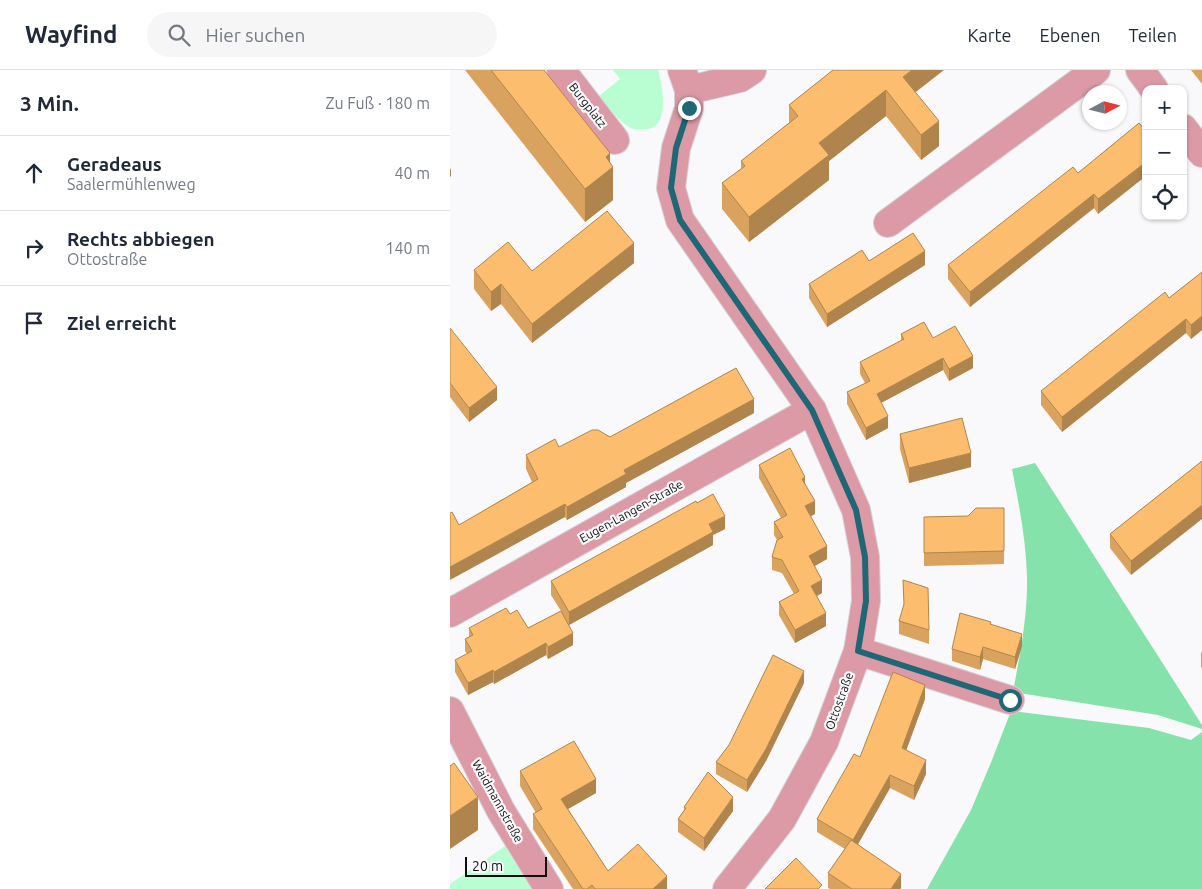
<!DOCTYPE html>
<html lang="de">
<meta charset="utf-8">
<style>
:root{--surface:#fff;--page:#f6f6f7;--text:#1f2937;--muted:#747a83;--line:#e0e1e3}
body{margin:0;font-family:Ubuntu,sans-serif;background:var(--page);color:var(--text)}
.controls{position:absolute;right:15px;top:15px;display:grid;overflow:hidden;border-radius:10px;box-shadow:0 1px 4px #0004}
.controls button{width:45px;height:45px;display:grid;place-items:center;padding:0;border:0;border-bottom:1px solid var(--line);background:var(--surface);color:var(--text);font:25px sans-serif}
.compass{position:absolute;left:632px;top:15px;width:45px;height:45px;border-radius:50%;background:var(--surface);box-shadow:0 1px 4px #0004;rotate:83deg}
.scale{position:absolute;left:15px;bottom:12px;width:82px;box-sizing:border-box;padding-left:5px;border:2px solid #0e0e0e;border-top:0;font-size:14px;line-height:18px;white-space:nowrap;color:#0e0e0e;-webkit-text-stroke:4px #f9f9fb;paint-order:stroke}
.stop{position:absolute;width:15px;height:15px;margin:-11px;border:4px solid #206776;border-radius:50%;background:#fff}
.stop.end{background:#206776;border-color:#fff;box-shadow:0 1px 5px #0008}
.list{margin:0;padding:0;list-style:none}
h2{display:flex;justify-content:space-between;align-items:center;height:65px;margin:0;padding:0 20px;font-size:21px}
h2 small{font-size:16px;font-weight:400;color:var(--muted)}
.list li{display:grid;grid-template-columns:32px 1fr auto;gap:15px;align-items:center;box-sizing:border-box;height:75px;padding:0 20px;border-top:1px solid var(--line)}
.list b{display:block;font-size:19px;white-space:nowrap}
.list p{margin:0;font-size:16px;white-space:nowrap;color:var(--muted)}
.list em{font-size:16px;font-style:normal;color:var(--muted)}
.icon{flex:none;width:28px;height:28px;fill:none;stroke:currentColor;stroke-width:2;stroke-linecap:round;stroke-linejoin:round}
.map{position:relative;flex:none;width:752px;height:819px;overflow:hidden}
header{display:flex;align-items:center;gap:30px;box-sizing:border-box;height:70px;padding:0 25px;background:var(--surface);border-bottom:1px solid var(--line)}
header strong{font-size:24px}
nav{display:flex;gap:28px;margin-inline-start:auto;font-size:18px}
.search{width:350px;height:45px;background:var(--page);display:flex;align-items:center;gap:12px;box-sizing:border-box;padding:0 18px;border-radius:28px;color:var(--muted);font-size:19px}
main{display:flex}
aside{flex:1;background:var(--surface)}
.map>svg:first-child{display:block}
.green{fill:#b9fed3}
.forest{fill:#84e2aa}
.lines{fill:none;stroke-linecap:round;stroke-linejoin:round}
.minor-casing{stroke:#d3d3d5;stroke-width:30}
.minor{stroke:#dc9aa7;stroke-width:28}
.wall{fill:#d9a35f}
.shaded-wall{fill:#b0854d}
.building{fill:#fcbe6e;stroke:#b0854d}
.route{stroke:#206776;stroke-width:6}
.labels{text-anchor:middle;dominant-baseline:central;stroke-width:4.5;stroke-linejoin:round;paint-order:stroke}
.street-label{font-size:12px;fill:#0e0e0e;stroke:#f9f9fb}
</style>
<header>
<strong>Wayfind</strong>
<div class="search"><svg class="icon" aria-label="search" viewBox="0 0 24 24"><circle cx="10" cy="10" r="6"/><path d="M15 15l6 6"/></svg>Hier suchen</div>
<nav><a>Karte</a><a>Ebenen</a><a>Teilen</a></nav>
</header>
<main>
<aside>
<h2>3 Min.<small>Zu Fuß · 180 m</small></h2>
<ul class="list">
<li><svg class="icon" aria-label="ahead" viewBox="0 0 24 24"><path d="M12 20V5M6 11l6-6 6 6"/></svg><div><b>Geradeaus</b><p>Saalermühlenweg</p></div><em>40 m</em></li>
<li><svg class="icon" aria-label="right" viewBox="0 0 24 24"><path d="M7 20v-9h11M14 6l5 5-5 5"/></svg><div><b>Rechts abbiegen</b><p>Ottostraße</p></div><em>140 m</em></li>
<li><svg class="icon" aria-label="arrive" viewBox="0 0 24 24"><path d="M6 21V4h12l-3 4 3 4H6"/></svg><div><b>Ziel erreicht</b></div></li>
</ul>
</aside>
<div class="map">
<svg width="752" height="819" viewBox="0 0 752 819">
<rect width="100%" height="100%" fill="#f9f9fb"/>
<g class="green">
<path d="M163,0H208C213,15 221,61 194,59C191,59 186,60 183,59C172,55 156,35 149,26L170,9Z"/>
<path d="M55,776L82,819H0V814Z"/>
</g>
<g class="forest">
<path d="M585,393L752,655V659L708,645L563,622C570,584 578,545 577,506C576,470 569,435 562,399Z"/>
<path d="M561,641L699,658L741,670L752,662V819H477L521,740L542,690Z"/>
</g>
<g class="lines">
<defs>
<g id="minor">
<path d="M111,0L165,70"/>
<path d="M232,0L239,20V38L226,78L221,118L230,150L362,340L406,440L415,487L416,531L408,581L374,672L332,749L277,819"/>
<path d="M690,0L704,19"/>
<path d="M239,20L290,8L302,0"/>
<path d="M733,58L752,83"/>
<path d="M438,153L646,0"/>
<path d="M0,543L362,340"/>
<path d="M408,581L560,630"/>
<path d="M0,641L51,741L99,819"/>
</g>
</defs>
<use href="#minor" class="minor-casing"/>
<use href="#minor" class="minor"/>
</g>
<g class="wall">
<path d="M15,0H94L160,92L163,130L135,152Z"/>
<path d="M383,0L465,22L489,76L471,90L436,46L379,91V110L299,172L272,139V113L291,99V91L339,53V35Z"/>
<path d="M741,0H752V14Z"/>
<path d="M689,53L648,144L644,138L520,237L498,209V195L628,103Z"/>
<path d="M419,191L475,195L377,257L359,228V214Z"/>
<path d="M184,193L82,273L51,234L41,241L24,219V200L82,201Z"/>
<path d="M752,202V260L741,269L736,263L612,362L591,335V321L719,228Z"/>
<path d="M0,258L47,330L19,352L0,327Z"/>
<path d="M451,264L483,268L523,298L499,311L493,300L431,333L438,358L416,370L397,334V322L415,313L410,304V292L451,271Z"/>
<path d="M304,343L176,413V417L117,450L115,447L9,455L82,412L76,399V385L109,377L160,367Z"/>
<path d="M450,364L521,397L459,413L450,379Z"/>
<path d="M752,391L681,505L660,478V464Z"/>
<path d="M309,395L355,415L365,444L361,446L377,489L365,496L372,523L367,526L376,556L345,573L329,545V532L344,524L332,503L322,500V487L327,470L324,465V452L331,448L309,408Z"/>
<path d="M554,438V494L474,496V447L518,446Z"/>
<path d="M275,459L263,465V475L119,555L123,575L98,589L96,585L44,614L43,612L18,625L5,602V590L17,584L15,581V569L19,567V558L60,544L78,558L111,541L101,525V511Z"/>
<path d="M453,510L479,560V574L449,564V551L454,536Z"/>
<path d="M541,554L572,576L565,599L533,589L530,600L502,591V579Z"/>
<path d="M752,582V598L751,597V583Z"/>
<path d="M354,613L316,691L297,722L266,704V692Z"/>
<path d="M475,629L456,680L476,704L464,730L440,718L408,774L451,818L450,819H380L378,818V803L395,779L367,762V749L410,687Z"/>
<path d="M70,701L146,723L118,739L158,801L217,819H123L83,759V744L86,743L70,716Z"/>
<path d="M234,737L283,741L254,781L228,762V749L234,741Z"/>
</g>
<g class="shaded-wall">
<path d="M462,0H494L453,32V7Z"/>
<path d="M436,20V46L379,91V110L299,172V147L369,73Z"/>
<path d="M489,51V76L471,90V65Z"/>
<path d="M160,83V99L163,97V130L135,152V119L156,87Z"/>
<path d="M696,92V106L648,144V129Z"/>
<path d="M1,98V106L0,107V100Z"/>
<path d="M644,124V138L520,237V222Z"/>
<path d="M184,173V193L82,273V254Z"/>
<path d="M475,181V195L377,257V244Z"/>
<path d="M51,214V234L41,241V222Z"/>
<path d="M752,246V260L741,269V255Z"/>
<path d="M736,249V263L612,362V347Z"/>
<path d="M523,286V298L499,311V299Z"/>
<path d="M493,288V300L427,335V324Z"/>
<path d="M47,317V330L19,352V338Z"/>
<path d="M304,329V343L176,413V417L117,450V437L174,400Z"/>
<path d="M438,346V358L416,370V358Z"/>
<path d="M521,383V397L459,413V398Z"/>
<path d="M355,407V420L352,409Z"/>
<path d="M365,431V444L355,449V436Z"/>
<path d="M115,434V447L0,510V497Z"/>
<path d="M752,435V449L681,505V491Z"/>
<path d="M275,446V459L263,465V475L119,555V542L259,454Z"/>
<path d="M377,476V489L359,499V486Z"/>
<path d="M372,510V523L361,529V516Z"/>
<path d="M376,543V556L345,573V560Z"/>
<path d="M123,563V575L98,589V577Z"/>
<path d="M572,564V576L565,599V587Z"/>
<path d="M96,573V585L44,614V602Z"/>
<path d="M533,577V589L530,600V587Z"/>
<path d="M43,600V612L18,625V613Z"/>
<path d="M354,601V613L316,691L297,722V710Z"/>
<path d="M475,615V629L452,692V678Z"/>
<path d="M476,690V704L464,730V716Z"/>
<path d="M440,705V718L403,783V770Z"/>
<path d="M146,709V723L111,743V729Z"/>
<path d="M28,727V760L0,779V746Z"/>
<path d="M283,727V741L254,781V768Z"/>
<path d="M451,804V818L450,819H441Z"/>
<path d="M217,806V819H203Z"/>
</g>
<g class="building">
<path d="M41,0H94L160,83L156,87L163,97L135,119Z"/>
<path d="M383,0H462L453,7L489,51L471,65L436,20L369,73L379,85L299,147L272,113L295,96L291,91L348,46L339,35Z"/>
<path d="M689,53L696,61V92L648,129L644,124L520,222L498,195L623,97L628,103Z"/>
<path d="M157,141L184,173L82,254L51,214L41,222L24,200L58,172L82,201Z"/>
<path d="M463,163L475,181L377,244L359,214L412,180L419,191Z"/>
<path d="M752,202V246L741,255L736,249L612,347L591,321L715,222L719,228Z"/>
<path d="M474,252L483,268L505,256L523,286L499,299L493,288L427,324L438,346L416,358L397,322L420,311L410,292L454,269L451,264Z"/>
<path d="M0,258L47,317L19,338L0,313Z"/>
<path d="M286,298L304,329L174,400L176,404L117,437L115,434L0,497V443L2,442L9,455L88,409L76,385L105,369L109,377L142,360H148L160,367Z"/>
<path d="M512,348L521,383L459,398L450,364Z"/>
<path d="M340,378L355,407L352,409L365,431L355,436L377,476L359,486L372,510L361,516L376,543L345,560L329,532L349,521L332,490L322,487L327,470L333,467L324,452L337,445L309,395Z"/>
<path d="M752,391V435L681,491L660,464Z"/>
<path d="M263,424L275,446L259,454L263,462L119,542L101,511L246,431L247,433Z"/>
<path d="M526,438H554V481L474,483V447L518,446Z"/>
<path d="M453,510L478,518L479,560L449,551L454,534Z"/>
<path d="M56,538L60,544L67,540L78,558L111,541L123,563L98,577L96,573L44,602L43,600L18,613L5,590L22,581L15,569L23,565L19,558Z"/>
<path d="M510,543L541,552L540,554L572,564L565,587L533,577L530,587L502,579Z"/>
<path d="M323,585L354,601L316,679L297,710L266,692L279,675Z"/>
<path d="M443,602L475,615L452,678L476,690L464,716L440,705L403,770L367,749L404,684L410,687Z"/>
<path d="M124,671L146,709L111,729L158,801L188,774L217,806L203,819H145L142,815L137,819H133L83,744L92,739L70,701Z"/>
<path d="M4,693L28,727L0,746V696Z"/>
<path d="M258,702L283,727L254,768L228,749L236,738L234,737Z"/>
<path d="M401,770L451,804L441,819H402L378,803Z"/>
<path d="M346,788L372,815L368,819H315Z"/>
</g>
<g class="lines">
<path class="route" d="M239,38L226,78L221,118L230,150L362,340L406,440L415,487L416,531L408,581L560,630"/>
</g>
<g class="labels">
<g class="street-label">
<text transform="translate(138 35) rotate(52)">Burgplatz</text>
<text transform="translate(181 441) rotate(-29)">Eugen-Langen-Straße</text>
<text transform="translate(389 631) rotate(-70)">Ottostraße</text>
<text transform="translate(48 731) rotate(61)">Waidmannstraße</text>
</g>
</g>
</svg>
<div class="controls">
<button>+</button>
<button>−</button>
<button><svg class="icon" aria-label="locate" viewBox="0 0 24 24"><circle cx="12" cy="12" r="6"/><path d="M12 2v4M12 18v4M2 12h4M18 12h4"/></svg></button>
</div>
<svg class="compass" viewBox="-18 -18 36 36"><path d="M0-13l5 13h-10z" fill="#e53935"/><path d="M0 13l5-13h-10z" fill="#747a83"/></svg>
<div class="scale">20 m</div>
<div class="stop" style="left:560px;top:630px"></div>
<div class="stop end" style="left:239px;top:38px"></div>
</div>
</main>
